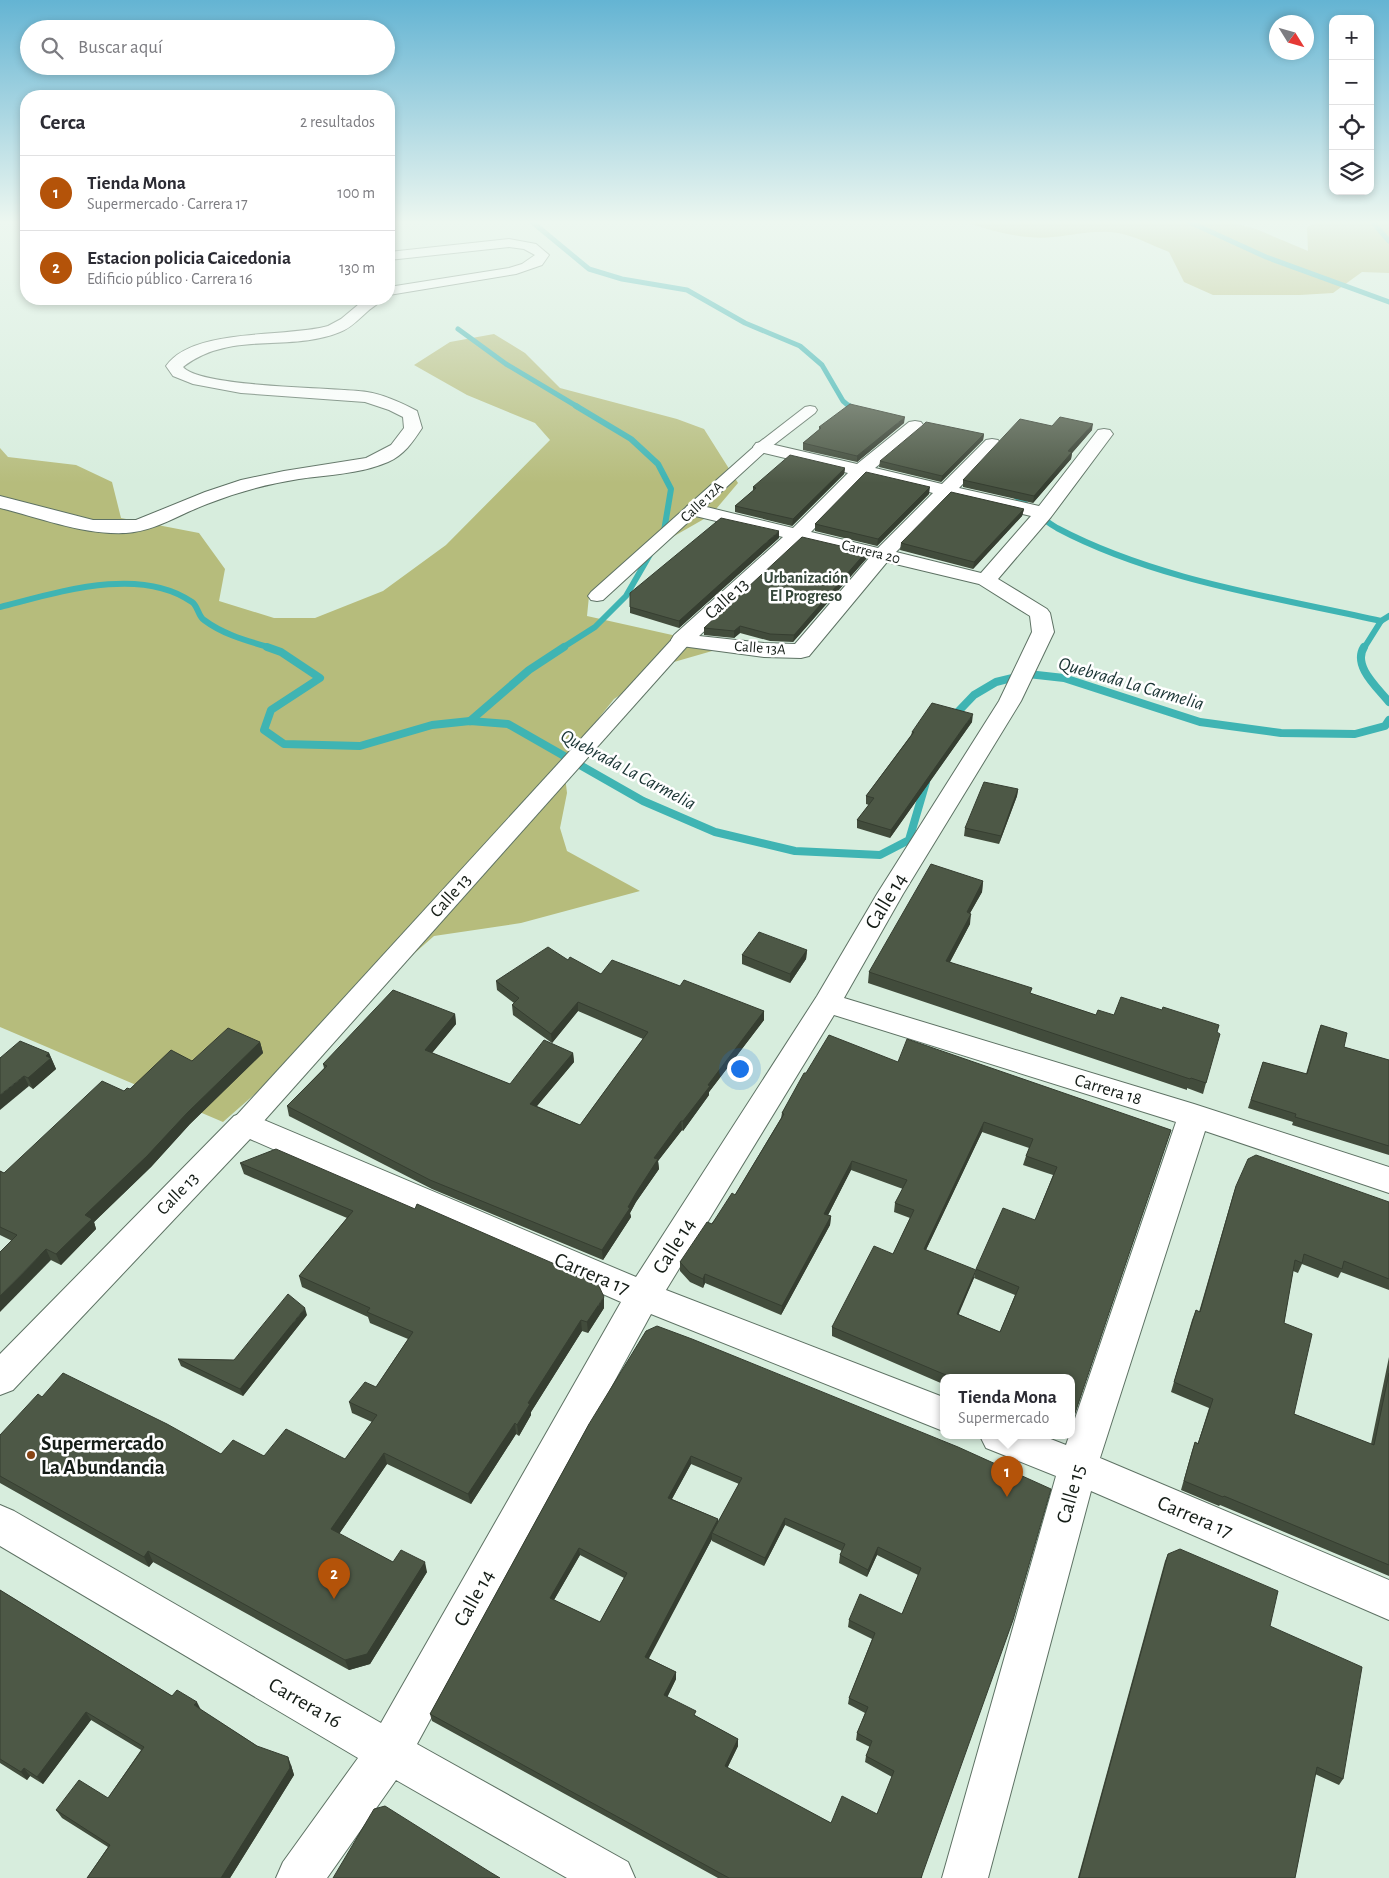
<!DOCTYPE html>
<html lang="es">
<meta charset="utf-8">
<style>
:root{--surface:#fff;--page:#f7f7f7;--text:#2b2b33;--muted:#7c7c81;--line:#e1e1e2;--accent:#b45309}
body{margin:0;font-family:"Alegreya Sans",sans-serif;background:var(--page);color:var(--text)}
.controls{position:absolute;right:15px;top:15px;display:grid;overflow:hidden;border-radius:10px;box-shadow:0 2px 8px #0003}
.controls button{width:45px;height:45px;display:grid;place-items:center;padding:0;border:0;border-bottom:1px solid var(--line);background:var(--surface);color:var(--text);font:25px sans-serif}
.compass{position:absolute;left:1269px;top:15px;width:45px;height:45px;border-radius:50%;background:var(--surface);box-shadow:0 2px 8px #0003;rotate:127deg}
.you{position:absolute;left:739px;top:1068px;width:18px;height:18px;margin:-12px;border:4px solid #fff;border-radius:50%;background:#1a73e8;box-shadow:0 0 0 8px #1a73e833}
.badge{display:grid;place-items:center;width:32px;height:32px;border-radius:50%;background:var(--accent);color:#fff;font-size:16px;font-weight:700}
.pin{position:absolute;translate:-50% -41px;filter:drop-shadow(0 1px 2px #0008)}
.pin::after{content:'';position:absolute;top:26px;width:18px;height:15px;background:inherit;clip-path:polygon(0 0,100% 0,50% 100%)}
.popup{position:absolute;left:940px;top:1374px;width:135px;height:65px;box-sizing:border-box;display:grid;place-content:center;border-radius:10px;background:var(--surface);filter:drop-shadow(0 1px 4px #0005);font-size:16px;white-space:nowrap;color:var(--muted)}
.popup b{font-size:19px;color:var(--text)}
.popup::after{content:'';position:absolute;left:50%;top:100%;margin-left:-10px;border:10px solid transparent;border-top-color:var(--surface)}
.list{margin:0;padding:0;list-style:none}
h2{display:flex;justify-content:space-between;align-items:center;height:65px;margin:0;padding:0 20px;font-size:21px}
h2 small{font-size:16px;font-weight:400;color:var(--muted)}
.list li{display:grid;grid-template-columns:32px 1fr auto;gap:15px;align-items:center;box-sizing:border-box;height:75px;padding:0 20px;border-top:1px solid var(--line)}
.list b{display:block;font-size:19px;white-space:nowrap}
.list p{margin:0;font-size:16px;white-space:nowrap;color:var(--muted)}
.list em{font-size:16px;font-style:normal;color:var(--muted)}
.icon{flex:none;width:28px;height:28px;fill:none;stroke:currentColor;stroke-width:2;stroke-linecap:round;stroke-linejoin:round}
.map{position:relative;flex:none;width:1389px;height:1878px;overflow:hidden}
.search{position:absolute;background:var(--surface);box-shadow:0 2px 8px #0003;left:20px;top:20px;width:375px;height:55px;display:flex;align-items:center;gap:12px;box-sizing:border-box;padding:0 18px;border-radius:28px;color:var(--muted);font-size:19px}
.panel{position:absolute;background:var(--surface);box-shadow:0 2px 8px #0003;left:20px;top:90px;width:375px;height:215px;border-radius:20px}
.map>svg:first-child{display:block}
.green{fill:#b6bc7c}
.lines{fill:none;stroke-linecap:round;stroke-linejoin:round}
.stream-far2{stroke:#3fb4b3;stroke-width:5}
.stream-far1{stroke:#3fb4b3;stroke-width:6}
.stream{stroke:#3fb4b3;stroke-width:8}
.pedestrian-casing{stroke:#5e7264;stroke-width:2}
.minor-casing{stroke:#5e7264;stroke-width:2}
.pedestrian{fill:#fff;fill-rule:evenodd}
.minor{fill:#fff;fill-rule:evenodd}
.wall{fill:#424c3c;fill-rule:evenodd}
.shaded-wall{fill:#363e31}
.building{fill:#4d5846;stroke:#363e31;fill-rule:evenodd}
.poi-dot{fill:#884516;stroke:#fff;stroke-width:2}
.labels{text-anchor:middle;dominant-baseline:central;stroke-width:5;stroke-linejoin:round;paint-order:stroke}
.far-street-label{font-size:15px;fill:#141c16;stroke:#fff}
.far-neighbourhood-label{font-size:16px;font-weight:bold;fill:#35473a;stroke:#fff}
.street-label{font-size:18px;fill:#141c16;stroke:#fff}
.water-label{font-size:19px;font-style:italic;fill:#1a3434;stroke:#fff}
.near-street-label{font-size:21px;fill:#141c16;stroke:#fff}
.near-poi-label{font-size:21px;font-weight:bold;fill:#141c16;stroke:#fff;text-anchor:start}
</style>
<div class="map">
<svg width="1389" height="1878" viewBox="0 0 1389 1878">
<rect width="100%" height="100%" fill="#d7eddd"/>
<g class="green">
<path d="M969,220H1224L1256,229L1308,251L1307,227L1323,220H1389V273L1362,272L1333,293L1300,295H1213L1184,282L1169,252C1153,246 1136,236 1118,233C1096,229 1075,235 1053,237C1026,240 994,232 969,223Z"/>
<path d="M494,334L525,353L560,388L677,419L704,429L738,483L711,515L641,555L589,596L587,616L726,647L667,664L614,699L582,739L565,776L567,793L560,828L567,851L640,891L521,923L434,936L223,1122L0,1027V448L8,457L76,465L112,482L121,518L199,533L225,569L219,601L274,618H315L383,591L446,545L550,440L535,423L467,395L414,365L450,342Z"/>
</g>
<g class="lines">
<g class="stream-far2">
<path d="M1185,220L1266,257L1389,302"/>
<path d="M1371,220L1389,241"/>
<path d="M531,221L589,269L622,279L687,290L745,323L800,346L822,365L843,401L850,407"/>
<path d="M458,329L506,364L578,407"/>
</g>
<g class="stream-far1">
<path d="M576,406L631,439L658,464L671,489L664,531L660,537"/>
<path d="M849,406L857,413"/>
<path d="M1012,493C1026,504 1041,519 1057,528C1155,580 1274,597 1381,621"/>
<path d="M0,607C56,593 139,565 192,602C198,606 198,616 204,620C224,635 248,641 271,648"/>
<path d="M562,648L595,627L626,596L652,551"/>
<path d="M1364,648L1381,621L1389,616"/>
</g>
<g class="stream">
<path d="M267,647L281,652L320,678L271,710L264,730L284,744L360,746L432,725L470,721L508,724L643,801L715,832L795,851L880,855L909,840L926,782"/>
<path d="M1364,647C1352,666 1378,688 1389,702"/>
<path d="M952,718L974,695L996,682L1028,674L1064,678L1200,722L1281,733L1355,734L1385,726L1389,720"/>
<path d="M470,721L529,670L564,647"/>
</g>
<defs>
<g id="pedestrian">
<path d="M810,406L815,407L817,410L815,413L767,450L603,600L597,601L591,600L588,596L591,592L757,444L805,407Z"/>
<path d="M682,634L689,636L691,640L689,644L255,1131L245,1134L235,1131L232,1124L235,1117L675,636Z"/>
</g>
<g id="minor">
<path d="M509,239L536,244L549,255L542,265L516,274L389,295V287L509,268L522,264L535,255L524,249L509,247L389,260V252Z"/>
<path d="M365,299H382C379,304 372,307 368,311C359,319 351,328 340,332C289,353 230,330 183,367C201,388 334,387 367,392C385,395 402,403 417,411L422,428C412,443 404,455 388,462C360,474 328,475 299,479C267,484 237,492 207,504C180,514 156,531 126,533C82,535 41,518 0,508V496L93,520H136L205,492L241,480L284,471L366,458L391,445L404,428L403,417L389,410L365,402L241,393L193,384L173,376L166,366C193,327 286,338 328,326L341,319Z"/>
<path d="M915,421L921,422L924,426L921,430L875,468L942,484L986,440L992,439L998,440L1001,444L959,488L1039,506L1098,430L1104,429L1110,430L1113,434L1051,517L998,579L1047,609L1050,613L1054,632L1021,701L903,894L844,998L1194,1104L1389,1167V1193L1205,1131L1100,1458L1389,1580V1620L1091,1491L988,1878H942L1056,1476L986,1448L980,1436H1043L1066,1445L1176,1122L834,1015L666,1290L943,1397V1431L651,1314L417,1744L628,1862L635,1878H567L396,1780L327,1878H276L283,1862L358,1758L0,1546V1505L14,1511L381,1723L621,1302L250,1139L13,1390L0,1395V1354L234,1116L245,1112L636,1277L817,996L877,894L999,701L1032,632L1030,616L979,584L887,562L809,656L801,658L764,657L674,645L671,640L674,635L783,537L687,514L685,510L687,506L694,504L793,528L848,473L756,451L753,447L756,443L762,442L857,464L909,422ZM865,476L933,493L878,548L811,532ZM950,497L1031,516L981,573L896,552ZM801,541L869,558L795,644L764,643L699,636Z"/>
</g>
</defs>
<use href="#pedestrian" class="pedestrian-casing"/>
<use href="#minor" class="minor-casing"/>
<use href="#pedestrian" class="pedestrian"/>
<use href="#minor" class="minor"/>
</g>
<g class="wall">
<path d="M904,423L857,462L803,450V443L819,430V427Z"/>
<path d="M1052,426L1092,430L1072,453L1071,459L1033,503L963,487V480Z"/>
<path d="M984,434L983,440L941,482L879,467L880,461Z"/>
<path d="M845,468L844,474L792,526L735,512V506L753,491V487Z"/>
<path d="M929,494L877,546L815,531V524Z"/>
<path d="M1024,509L1022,516L973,569L900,550L901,543Z"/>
<path d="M779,538L679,628L630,613V593Z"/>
<path d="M866,552V559L793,642L770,641L740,633L734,638L704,635V628Z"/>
<path d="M972,722L890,838L857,828V820L869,805L866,804V796L911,735L912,732Z"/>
<path d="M1018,789L1017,796L999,844L964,836L965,828Z"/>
<path d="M983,881L982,892L970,913V924L950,962L1031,994L1096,1015H1114L1217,1032L1206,1083L1203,1094L1187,1088V1090L868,983L869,972Z"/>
<path d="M807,950L806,959L790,983L742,964V955Z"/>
<path d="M568,960L601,974L680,986L764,1011V1020L709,1092V1095L683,1131L682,1130L658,1161L659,1169L636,1202L630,1213L631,1217L603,1260L432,1189L289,1116L287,1106L324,1068L323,1064L455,1014L456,1024L432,1053L510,1084L573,1053L574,1062L537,1106L580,1125L643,1039L578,1011L552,1043L513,1015L512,1005L514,1003L497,990L496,981Z"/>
<path d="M1321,1025L1344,1047L1389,1060V1155L1292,1125L1293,1122L1248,1108L1263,1062L1306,1074L1318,1033Z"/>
<path d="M260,1042L263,1053L190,1124L151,1167L94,1222L96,1229L61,1265L0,1235V1171L4,1173L124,1091L130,1089L192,1061Z"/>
<path d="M49,1053L56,1069L33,1089L29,1086L0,1058Z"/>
<path d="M898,1062L1171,1130L1071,1378H943V1384L832,1336V1327L893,1254L910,1218L894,1212L895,1203L903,1189L851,1170L828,1215L831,1216L830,1225L781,1315L705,1283L703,1288L690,1282L680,1271V1262L735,1195L781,1118L782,1113L806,1073ZM982,1132L1029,1148L1026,1156L1023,1165L1053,1175L1035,1220L976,1269L974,1278L1015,1295L1000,1332L958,1314L974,1278L926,1250Z"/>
<path d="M240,1163L604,1308L588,1333L582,1331L531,1412V1415L519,1436L516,1434L471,1504L387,1464L339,1534L393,1562L427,1572L370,1664L349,1670L153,1562L149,1567L0,1483V1435L42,1397L221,1454L345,1459L372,1422L352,1413L349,1402L376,1387L408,1339L370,1323L368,1317L302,1287L299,1276L347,1218L244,1174Z"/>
<path d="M1236,1186L1389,1202V1290L1341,1272L1338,1278L1302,1264L1298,1273L1293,1271L1284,1323L1294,1414L1371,1444L1389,1357V1576L1220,1505L1219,1506L1181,1490L1192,1451L1195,1442L1198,1443L1209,1408L1171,1392L1192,1320L1196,1310L1199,1312L1233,1195Z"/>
<path d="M307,1315L243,1396L181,1366L178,1359L234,1360Z"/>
<path d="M589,1424L958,1447L922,1878H718L432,1721L430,1714ZM691,1464L739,1484L718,1522V1519L672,1499ZM785,1525L842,1551L840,1555L839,1563L867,1577L877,1555L918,1575L902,1614L849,1620L848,1627L872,1639L849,1698L848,1704L865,1713L857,1733L856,1740L870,1747L866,1756L865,1762L892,1777L877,1814L831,1823L727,1768L738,1746V1739L696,1716L667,1697L676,1679V1672L648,1658L712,1539V1541L764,1566ZM580,1555L624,1578L600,1622L554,1600Z"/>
<path d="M1059,1436H1067L1066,1439Z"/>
<path d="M1168,1554L1270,1626L1343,1779L1339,1785L1315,1774L1295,1878H1078L1165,1561Z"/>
<path d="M0,1590L172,1696L201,1710L257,1746L291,1765L294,1775L230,1878H87L108,1847L62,1818L56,1810L108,1798L141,1750L91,1720L43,1784L30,1776L27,1780L0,1763Z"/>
</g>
<g class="shaded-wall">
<path d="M905,417L904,423L857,462V456Z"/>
<path d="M1093,424L1092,430L1072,453L1071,459L1033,503L1034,496L1068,451Z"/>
<path d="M984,434L983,440L941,482L942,476Z"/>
<path d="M845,468L844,474L792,526L793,519Z"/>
<path d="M930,487L929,494L877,546L878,539Z"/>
<path d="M1024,509L1022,516L973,569L974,562Z"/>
<path d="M779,531V538L679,628V621Z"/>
<path d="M866,552V559L793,642L794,635Z"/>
<path d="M740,626V633L734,638V631Z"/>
<path d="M973,714L972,722L890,838L891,830Z"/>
<path d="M1018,789L1017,796L999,844L1001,836Z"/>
<path d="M983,881L982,892L965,922L967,912Z"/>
<path d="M971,914L970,924L945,971L946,961Z"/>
<path d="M807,950L806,959L790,983V974Z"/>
<path d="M578,1002V1011L552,1043L551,1034Z"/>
<path d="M764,1011V1020L709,1092V1095L683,1131V1121L708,1085Z"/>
<path d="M455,1014L456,1024L427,1059L425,1050Z"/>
<path d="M260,1042L263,1053L190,1124L151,1167L94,1222L96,1229L61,1265L56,1254L85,1215L187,1113Z"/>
<path d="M49,1053L56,1069L33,1089L28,1078Z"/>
<path d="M573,1053L574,1062L531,1113L530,1104Z"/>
<path d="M24,1076L29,1086L0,1110V1095Z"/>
<path d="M681,1121L682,1130L658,1161L659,1169L636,1202L630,1213L631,1217L603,1260L602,1250L628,1207L654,1158Z"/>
<path d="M984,1122L982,1132L922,1258L924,1249Z"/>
<path d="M852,1161L851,1170L824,1223V1214Z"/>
<path d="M831,1216L830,1225L781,1315L782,1306Z"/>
<path d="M46,1249L51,1260L0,1312V1296Z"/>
<path d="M976,1270L974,1278L955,1323L957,1314Z"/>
<path d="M705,1274V1283L703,1288V1279Z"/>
<path d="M604,1297V1308L588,1333L587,1322Z"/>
<path d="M305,1308L307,1315L243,1396L240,1389Z"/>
<path d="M581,1320L582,1331L531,1412V1415L519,1436L517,1425L528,1403Z"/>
<path d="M515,1423L516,1434L471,1504L468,1494Z"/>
<path d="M384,1453L387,1464L335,1540L331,1529Z"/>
<path d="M691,1456V1464L668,1506V1498Z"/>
<path d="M785,1518V1525L764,1566L765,1558Z"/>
<path d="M718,1519V1527L712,1533V1539L646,1664L645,1657Z"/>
<path d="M878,1547L877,1555L867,1577L868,1570Z"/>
<path d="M579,1548L580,1555L551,1605L550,1598Z"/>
<path d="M148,1551L153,1562L149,1567L144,1557Z"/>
<path d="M425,1562L427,1572L370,1664L349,1670L345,1660Z"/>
<path d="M676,1672V1679L665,1702L664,1695Z"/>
<path d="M197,1702L201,1710L194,1705Z"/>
<path d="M86,1712L91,1720L43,1784L37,1777Z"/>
<path d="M738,1739V1746L725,1773V1766Z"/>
<path d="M288,1757L291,1765L294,1775L230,1878H221Z"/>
<path d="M24,1768L30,1776L27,1780L21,1772Z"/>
</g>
<g class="building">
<path d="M850,404L905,417L857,456L803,443L821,428L819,427Z"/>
<path d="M1060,417L1093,424L1068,451L1072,452L1034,496L963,480L1020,419L1052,426Z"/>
<path d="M926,422L984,434L942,476L880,461L923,425Z"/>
<path d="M790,455L845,468L793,519L735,506L756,488L753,487Z"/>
<path d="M866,472L930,487L878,539L815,524Z"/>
<path d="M951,492L1024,509L974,562L901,543Z"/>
<path d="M721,518L779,531L679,621L630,607V593Z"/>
<path d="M802,537L866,552L794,635L770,634L740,626L734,631L704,628Z"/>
<path d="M932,703L973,714L891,830L857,820L874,798L866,796L914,732H912Z"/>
<path d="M984,782L1018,789L1001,836L965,828Z"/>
<path d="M931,864L983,881L967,912L971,914L946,961L1032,988L1030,993L1096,1015L1098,1010L1114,1015L1121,997L1162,1010L1163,1007L1219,1025L1217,1032L1220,1034L1206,1083L1191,1078L1190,1079L869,972Z"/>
<path d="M759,932L807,950L790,974L742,955Z"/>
<path d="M548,947L568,960L570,957L601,974L612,960L680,986L684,980L764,1011L708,1085L710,1086L683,1121H681L654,1158L658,1159L636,1193L628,1207L630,1208L602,1250L430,1180L287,1106L327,1066L323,1064L393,990L455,1014L425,1050L510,1084L544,1040L573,1053L530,1104L580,1125L648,1032L578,1002L551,1034L512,1005L519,998L496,981Z"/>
<path d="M1321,1025L1347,1033L1344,1047L1389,1060V1146L1295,1117L1296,1114L1251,1100L1263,1062L1307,1074Z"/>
<path d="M228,1028L260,1042L187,1113L147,1156L85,1215L92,1219L56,1254L46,1249L0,1296V1252L17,1235L0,1227V1171L4,1173L102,1081L124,1091L127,1088L130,1089L171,1050L192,1061Z"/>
<path d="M829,1035L898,1062L907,1039L1171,1130L1071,1425V1378H953L832,1327L874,1246L893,1254L914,1210L895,1203L907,1180L852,1161L824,1214L831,1216L782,1306L705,1274L703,1279L690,1273L680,1262L707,1222L712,1224L732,1193L735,1195L784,1114L782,1113L804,1073H806ZM984,1122L1033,1139L1026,1156L1057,1167L1035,1220L1003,1208L976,1269L1019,1287L1000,1332L957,1314L976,1270L924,1249Z"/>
<path d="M20,1041L49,1053L46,1056L51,1058L28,1078L24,1076L0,1095V1058Z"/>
<path d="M276,1149L415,1209L417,1204L589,1279L598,1284L604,1297L587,1322L581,1320L528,1403L530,1404L517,1425L515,1423L468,1494L384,1453L331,1529L393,1562L401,1550L425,1562L367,1654L345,1660L148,1551L144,1557L0,1476V1435L38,1394L42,1397L63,1373L167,1424L221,1454L233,1440L264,1456L286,1429L345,1459L377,1415L349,1402L365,1382L376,1387L413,1332L367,1312L370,1308L299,1276L353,1211L240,1163Z"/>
<path d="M1256,1155L1389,1202V1279L1344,1261L1342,1269L1304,1254L1302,1263L1295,1260L1284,1323L1312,1334L1294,1414L1374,1445L1389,1373V1565L1224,1496L1223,1497L1184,1481L1195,1442L1198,1444L1213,1399L1174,1382L1196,1310L1200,1312L1236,1186L1248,1159Z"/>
<path d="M288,1294L305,1308L240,1389L178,1359L234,1360Z"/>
<path d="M657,1326L692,1339L958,1447L1051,1489L1013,1620L921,1878H729L430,1714L589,1424L646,1331ZM691,1456L742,1478L712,1533L765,1558L785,1518L845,1544L840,1555L868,1570L878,1547L921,1568L902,1614L860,1594L849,1620L875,1633L849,1698L868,1707L857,1733L872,1741L866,1756L894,1771L877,1814L842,1796L831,1823L725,1766L738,1739L694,1715L696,1711L664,1695L676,1672L645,1657L718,1519L668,1498ZM579,1548L627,1573L600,1622L550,1598Z"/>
<path d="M1180,1549L1278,1591L1270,1626L1362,1667L1343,1779L1317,1767L1295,1878H1079L1168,1554Z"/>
<path d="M0,1590L172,1696L177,1690L197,1702L194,1705L257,1746L288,1757L290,1768L221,1878H87L110,1845L56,1810L79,1780L108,1798L144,1747L86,1712L37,1777L24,1768L21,1772L0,1759Z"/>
<path d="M385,1806L490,1872L500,1878H333L374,1809Z"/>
</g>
<linearGradient id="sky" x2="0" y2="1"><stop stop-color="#64b4d3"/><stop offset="0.46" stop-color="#edf7f0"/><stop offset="1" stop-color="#edf7f0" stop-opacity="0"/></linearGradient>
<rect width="1389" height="483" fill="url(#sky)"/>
<circle class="poi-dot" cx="31" cy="1455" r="5"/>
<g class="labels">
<g class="far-street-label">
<text transform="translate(702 502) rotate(-43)">Calle 12A</text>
<text transform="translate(871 552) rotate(14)">Carrera 20</text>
<text transform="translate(760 648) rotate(4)">Calle 13A</text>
</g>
<g class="far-neighbourhood-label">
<text x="806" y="578">Urbanización<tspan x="806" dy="18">El Progreso</tspan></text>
</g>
<g class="street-label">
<text transform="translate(727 599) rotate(-42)">Calle 13</text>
<text transform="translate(451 896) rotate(-48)">Calle 13</text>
<text transform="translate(1108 1090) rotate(17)">Carrera 18</text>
<text transform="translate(178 1194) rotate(-46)">Calle 13</text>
</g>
<g class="water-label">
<text transform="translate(1131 684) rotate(16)">Quebrada La Carmelia</text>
<text transform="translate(628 770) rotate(28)">Quebrada La Carmelia</text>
</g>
<g class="near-street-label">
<text transform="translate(886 901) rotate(-59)">Calle 14</text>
<text transform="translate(674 1246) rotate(-58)">Calle 14</text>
<text transform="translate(592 1274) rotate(23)">Carrera 17</text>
<text transform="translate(1071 1494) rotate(-74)">Calle 15</text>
<text transform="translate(1195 1517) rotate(23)">Carrera 17</text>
<text transform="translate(474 1598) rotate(-61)">Calle 14</text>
<text transform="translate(305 1703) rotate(30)">Carrera 16</text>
</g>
<g class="near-poi-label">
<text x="41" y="1443">Supermercado<tspan x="41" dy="24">La Abundancia</tspan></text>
</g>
</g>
</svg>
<div class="controls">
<button>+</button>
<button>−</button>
<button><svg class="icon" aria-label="locate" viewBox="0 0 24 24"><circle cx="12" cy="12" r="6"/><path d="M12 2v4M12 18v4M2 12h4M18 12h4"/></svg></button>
<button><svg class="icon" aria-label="layers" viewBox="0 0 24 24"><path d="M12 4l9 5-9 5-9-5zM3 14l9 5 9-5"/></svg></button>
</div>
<svg class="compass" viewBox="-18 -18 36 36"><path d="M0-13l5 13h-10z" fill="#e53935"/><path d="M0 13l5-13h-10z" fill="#7c7c81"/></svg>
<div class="you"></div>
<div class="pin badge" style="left:1007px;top:1497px">1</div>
<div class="popup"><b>Tienda Mona</b>Supermercado</div>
<div class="pin badge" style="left:334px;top:1599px">2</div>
<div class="search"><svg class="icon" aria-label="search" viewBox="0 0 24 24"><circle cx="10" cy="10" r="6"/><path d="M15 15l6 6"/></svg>Buscar aquí</div>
<section class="panel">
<h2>Cerca<small>2 resultados</small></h2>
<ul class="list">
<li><span class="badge">1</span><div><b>Tienda Mona</b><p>Supermercado · Carrera 17</p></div><em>100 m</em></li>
<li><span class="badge">2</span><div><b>Estacion policia Caicedonia</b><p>Edificio público · Carrera 16</p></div><em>130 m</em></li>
</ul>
</section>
</div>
